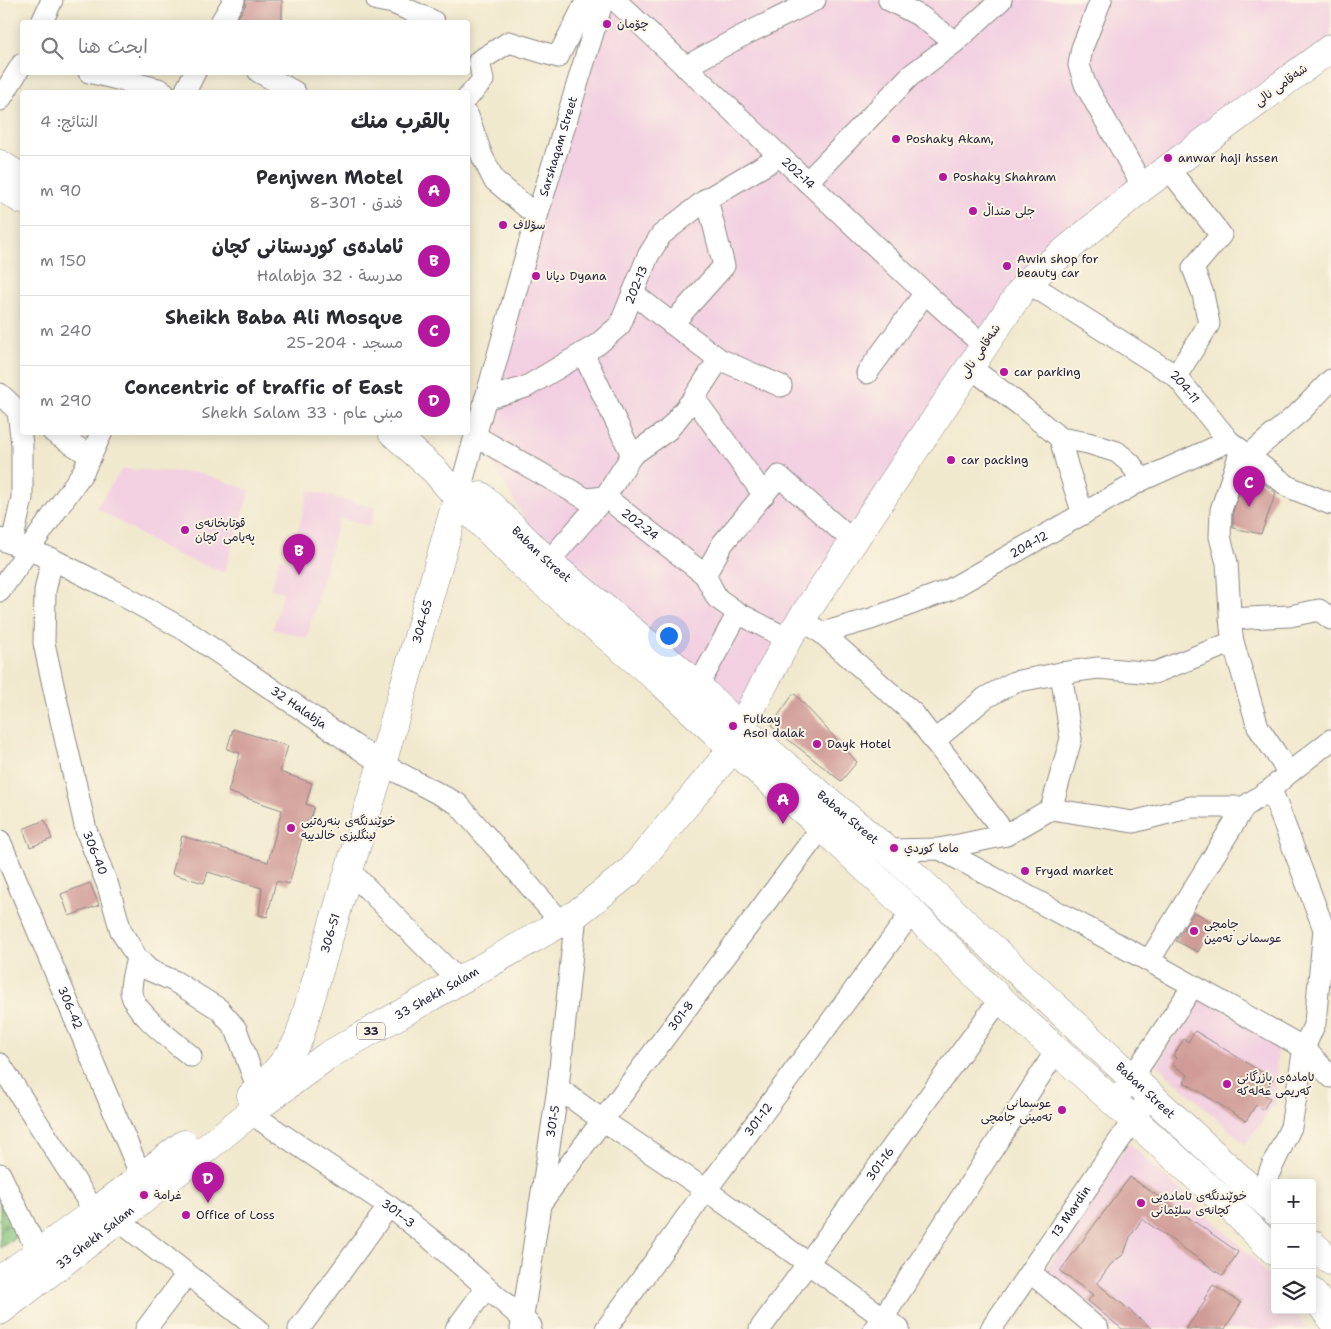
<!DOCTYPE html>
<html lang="ar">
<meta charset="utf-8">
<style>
:root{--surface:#fff;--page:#f2f2f3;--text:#2b2b33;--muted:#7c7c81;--line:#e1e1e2;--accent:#b5179e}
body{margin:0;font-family:"Shantell Sans","Playpen Sans Arabic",sans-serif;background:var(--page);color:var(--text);direction:rtl}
.controls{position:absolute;right:15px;bottom:15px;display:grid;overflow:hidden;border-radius:5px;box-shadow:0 2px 12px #0003}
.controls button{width:45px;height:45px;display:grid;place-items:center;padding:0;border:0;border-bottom:1px solid var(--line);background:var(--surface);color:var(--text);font:25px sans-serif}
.you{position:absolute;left:668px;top:635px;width:18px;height:18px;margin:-12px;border:4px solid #fff;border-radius:50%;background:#1a73e8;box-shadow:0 0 0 8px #1a73e833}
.badge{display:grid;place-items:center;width:32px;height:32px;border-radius:50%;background:var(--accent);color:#fff;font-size:16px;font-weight:700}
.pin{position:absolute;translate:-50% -41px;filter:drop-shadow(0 1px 2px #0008)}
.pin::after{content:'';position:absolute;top:26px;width:18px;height:15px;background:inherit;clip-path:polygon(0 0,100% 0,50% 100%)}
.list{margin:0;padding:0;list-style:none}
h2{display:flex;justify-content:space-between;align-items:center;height:65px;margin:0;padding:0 20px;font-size:21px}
h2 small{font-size:16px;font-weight:400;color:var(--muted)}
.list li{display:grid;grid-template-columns:32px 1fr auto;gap:15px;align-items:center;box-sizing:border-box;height:70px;padding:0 20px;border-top:1px solid var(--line)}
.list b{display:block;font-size:19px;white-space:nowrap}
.list p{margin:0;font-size:16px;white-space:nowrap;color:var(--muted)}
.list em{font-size:16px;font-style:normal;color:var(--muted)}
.icon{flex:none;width:28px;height:28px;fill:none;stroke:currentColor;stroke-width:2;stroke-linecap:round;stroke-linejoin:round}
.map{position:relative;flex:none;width:1331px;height:1329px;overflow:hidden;direction:ltr}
.search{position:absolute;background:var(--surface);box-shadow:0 2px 12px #0003;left:20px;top:20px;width:450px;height:55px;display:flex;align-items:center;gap:12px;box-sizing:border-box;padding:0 18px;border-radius:5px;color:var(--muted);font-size:19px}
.panel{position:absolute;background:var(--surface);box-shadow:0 2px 12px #0003;left:20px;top:90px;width:450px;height:345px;border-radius:5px;direction:rtl}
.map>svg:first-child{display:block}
.built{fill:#f2cfe1}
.cemetery{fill:url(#cemetery-stones);stroke:#54745c}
.building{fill:#d09b97}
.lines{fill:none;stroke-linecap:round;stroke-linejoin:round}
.minor-casing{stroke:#8a8684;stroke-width:23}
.major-casing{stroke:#8a8684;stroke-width:29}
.minor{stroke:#fff;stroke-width:21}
.major{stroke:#fff;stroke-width:28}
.poi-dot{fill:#b5179e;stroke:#fcf5e5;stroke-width:2}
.labels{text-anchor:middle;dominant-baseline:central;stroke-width:4;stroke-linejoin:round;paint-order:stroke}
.shield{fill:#fcf5e5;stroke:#63616e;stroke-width:1}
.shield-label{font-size:11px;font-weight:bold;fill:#22223b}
.poi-label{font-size:12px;fill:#22223b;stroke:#fcf5e5;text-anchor:start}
.street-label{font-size:12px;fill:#22223b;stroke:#fcf5e5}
</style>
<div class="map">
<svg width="1331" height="1329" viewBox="0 0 1331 1329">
<defs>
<pattern id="cemetery-stones" width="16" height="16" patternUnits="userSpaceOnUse" patternTransform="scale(1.25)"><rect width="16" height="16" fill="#87c67d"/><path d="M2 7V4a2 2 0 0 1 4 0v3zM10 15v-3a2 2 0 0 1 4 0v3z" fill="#6ea068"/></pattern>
</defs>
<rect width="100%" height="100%" fill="#fcf5e5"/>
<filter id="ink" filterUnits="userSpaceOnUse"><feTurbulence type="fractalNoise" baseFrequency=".02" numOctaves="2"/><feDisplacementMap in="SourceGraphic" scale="10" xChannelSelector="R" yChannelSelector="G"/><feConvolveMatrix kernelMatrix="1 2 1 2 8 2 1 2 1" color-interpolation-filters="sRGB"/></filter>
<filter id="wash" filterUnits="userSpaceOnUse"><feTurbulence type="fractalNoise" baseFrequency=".0096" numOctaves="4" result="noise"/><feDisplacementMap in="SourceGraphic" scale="20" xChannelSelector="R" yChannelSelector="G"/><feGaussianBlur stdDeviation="1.12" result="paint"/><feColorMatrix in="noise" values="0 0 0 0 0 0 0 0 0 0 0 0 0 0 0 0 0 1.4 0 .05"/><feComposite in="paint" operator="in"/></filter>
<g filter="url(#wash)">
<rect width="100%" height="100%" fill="#f1e9ce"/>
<g class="built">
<path d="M603,0H1331V47L1027,282L741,728L548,562L495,466L475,436Z"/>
<path d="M122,469L200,473L250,490L224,573L170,552L96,508Z"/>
<path d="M309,490L375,508L370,526L339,518L307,638L273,629L283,592L271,589L279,558L290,560Z"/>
<path d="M1199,996L1278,1044L1275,1104L1245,1144L1157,1065Z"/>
<path d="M1129,1143L1257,1262L1275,1286V1310H1293L1307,1329H1112L1044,1273Z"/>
</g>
<path class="cemetery" d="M0,1182L25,1231L0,1248Z"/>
<g id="blocks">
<g class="building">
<path d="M246,0H282V22H235L245,6Z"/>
<path d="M1245,476L1262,482L1276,493L1261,534L1233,528V512Z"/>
<path d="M794,693L857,762L841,781L771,726Z"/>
<path d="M233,729L288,746L280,772L312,783L306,804L314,807L310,820H307L289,884L276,881L267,917L259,915L262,888L208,872L204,883L172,874L182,836L268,862L282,810L228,792L240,753L227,749Z"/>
<path d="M45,820L52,839L30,847L23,829Z"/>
<path d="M90,883L99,905L69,916L61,894Z"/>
<path d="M1194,912L1214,923L1198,952L1176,941Z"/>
<path d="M1195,1031L1273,1079L1263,1094L1270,1098L1263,1110L1256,1105L1246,1121L1184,1082L1188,1075L1172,1065L1177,1058L1173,1056L1184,1039L1188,1042Z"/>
<path d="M1130,1177L1238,1252L1223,1276L1142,1219L1130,1237L1124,1254L1111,1264L1097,1283L1152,1329H1122L1088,1301L1093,1295L1060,1271Z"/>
<path d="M1213,1285L1241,1303L1225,1329H1186L1206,1300L1204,1299Z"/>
</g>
</g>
</g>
<g filter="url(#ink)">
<use href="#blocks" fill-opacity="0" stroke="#8a8684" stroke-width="1"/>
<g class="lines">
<defs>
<g id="minor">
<path d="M377,0L393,3L431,20L434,22"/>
<path id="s1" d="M615,0L925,293L984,346"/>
<path d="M889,0L920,16L955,42"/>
<path d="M1101,0L1082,48L1079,65L1085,84L1143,187"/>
<path d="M42,22L52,0"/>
<path d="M221,22L234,0"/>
<path d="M479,61L509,42L558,57L587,0"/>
<path d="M685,67L740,37L815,0"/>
<path d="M89,72L158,89L164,92"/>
<path d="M259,72L295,92"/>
<path d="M185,92L195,72"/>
<path d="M468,97L483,80L479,61"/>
<path d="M0,100L22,64"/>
<path d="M468,116L482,156L494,180L537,216"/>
<path d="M1168,168L1221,235L1193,268L1203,294L1209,324L1176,376"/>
<path d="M807,182L910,76L955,42L1001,0"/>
<path id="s2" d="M1027,282L1176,376L1229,441L1289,487L1331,504"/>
<path d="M633,293L658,313L719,359L781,386"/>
<path d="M672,324L724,266L707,199"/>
<path d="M583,353L632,455"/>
<path d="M970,367L1020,405L1060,438L1088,443L1117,452L1130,463L1142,480"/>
<path d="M867,373L925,293"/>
<path d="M0,394L18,411L22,445V498L12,543"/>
<path d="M694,398L764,495"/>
<path id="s3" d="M485,399L526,387L598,344L620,325L648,256L661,235L707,199L780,156"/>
<path d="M53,432L91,456"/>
<path id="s4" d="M475,436L586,499L605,497L705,575L717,598L738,613L788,639"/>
<path d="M1060,438L1067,465L1083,514"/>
<path d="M1241,450L1221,510L1220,537L1227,563L1231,628L1233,642L1258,727L1289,773"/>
<path d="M1248,456L1302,410L1331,380"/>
<path id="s5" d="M463,479L537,216L603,0"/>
<path id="s6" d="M0,539L52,559L111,589L185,630L382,764L458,804L561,922"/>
<path id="s7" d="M52,559L45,591L44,643L55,694L86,830L108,886L121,931L137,958L149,970L174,981L219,1009L236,1029L258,1090"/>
<path d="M548,562L605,497L632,455L668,430L694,398L719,359"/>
<path d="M705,575L723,543L779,476L854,542"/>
<path d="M0,591L83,472L102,432"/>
<path d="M1230,619L1290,616L1319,610L1331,619"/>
<path d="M813,627L822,633L914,714L1006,835"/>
<path id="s8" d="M822,633L871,619L949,590L1142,480L1229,441"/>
<path d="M698,686L738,613"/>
<path d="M934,741L985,698L1014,682L1061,673L1098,668L1154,673L1233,642"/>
<path d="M1051,809L1071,739L1061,673"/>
<path id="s9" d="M0,841L141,1176"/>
<path d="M940,849L1006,835L1051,809L1133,822L1191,807H1244"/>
<path d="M887,850L940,849L1149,961L1304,1048L1331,1077"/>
<path d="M349,870L459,981"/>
<path d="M137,958C135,968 131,979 131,990C130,1010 176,1043 191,1056"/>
<path d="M1149,961L1244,807L1271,789L1289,773L1331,740"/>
<path d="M0,1064L95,1212"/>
<path d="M558,1088L602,1120L706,1190L899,1329"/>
<path d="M1115,1103L1193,986"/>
<path id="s10" d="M250,1113L389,1206L432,1240L531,1326"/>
<path d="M0,1174L38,1252"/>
<path d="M1258,1196L1291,1127L1304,1048L1315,1023L1324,929L1271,789"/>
<path id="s11" d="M540,1204L822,827"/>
<path d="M118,1220L258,1329"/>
<path d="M1030,1272L1098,1329"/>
<path d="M146,1329L187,1274"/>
<path d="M299,1329L389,1206"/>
<path d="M456,1329L486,1288"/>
<path id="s12" d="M521,1329L558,1088L576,914"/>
<path id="s13" d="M606,1329L706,1190L912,912"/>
<path id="s14" d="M760,1329L1000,999"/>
<path d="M874,1329L883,1318L1056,1051"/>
<path id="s15" d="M991,1329L1151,1094"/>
</g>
<g id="major">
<path d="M0,164L22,178"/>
<path d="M0,186L22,200"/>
<path d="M392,432L435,471L471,513L527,569L661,682L730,746L822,827L912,912L1000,999L1232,1209L1275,1252"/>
<path id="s16" d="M481,496L548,562L674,665L698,686L741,728L887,850L1275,1211"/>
<path id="s17" d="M251,1096C270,1081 288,1059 299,1038L349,870L382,764L461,485"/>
<path d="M1312,1244L1331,1261"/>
<path d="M0,1280L95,1212L184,1144"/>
<path d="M1312,1292L1331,1319"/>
<path id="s18" d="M0,1311L118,1220L250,1113L327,1056L576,914L631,871L724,759L788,639L1027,282L1143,187L1331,48"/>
</g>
</defs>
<use href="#minor" class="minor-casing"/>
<use href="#major" class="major-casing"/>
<use href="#minor" class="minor"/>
<use href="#major" class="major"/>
</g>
</g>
<g class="poi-dot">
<circle cx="607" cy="24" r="5"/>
<circle cx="896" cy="139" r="5"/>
<circle cx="1168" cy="158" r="5"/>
<circle cx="943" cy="177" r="5"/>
<circle cx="973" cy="211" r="5"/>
<circle cx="503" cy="225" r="5"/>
<circle cx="1007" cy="266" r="5"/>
<circle cx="536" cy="276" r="5"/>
<circle cx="1004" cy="372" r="5"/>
<circle cx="951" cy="460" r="5"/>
<circle cx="185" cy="530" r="5"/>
<circle cx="733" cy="726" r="5"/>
<circle cx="817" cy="744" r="5"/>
<circle cx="291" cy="828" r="5"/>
<circle cx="894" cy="848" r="5"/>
<circle cx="1025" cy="871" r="5"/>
<circle cx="1194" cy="931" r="5"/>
<circle cx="1227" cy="1084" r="5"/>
<circle cx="1062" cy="1110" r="5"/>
<circle cx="144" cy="1195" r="5"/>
<circle cx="1141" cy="1203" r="5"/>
<circle cx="186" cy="1215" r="5"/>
</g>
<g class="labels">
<rect class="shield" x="357" y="1022.5" width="28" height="17" rx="4"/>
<g class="shield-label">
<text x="371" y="1031">33</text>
</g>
<g class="poi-label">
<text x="617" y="24">چۆمان</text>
<text x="906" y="139">Poshaky Akam,</text>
<text x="1178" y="158">anwar haji hssen</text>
<text x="953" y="177">Poshaky Shahram</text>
<text x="983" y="211">جلی منداڵ</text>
<text x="513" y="225">سۆلاف</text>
<text x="1017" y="259">Awin shop for<tspan x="1017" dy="14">beauty car</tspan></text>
<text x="546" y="276">دیانا Dyana</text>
<text x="1014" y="372">car parking</text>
<text x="961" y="460">car packing</text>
<text x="195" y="523">قوتابخانەی<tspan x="195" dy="14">پەیامی کچان</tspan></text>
<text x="743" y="719">Fulkay<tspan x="743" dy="14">Asoi dalak</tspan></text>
<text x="827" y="744">Dayk Hotel</text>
<text x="301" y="821">خوێندنگەی بنەڕەتیی<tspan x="301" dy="14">ئینگلیزی خالدییە</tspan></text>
<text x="904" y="848">ماما كوردي</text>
<text x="1035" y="871">Fryad market</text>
<text x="1204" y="924">جامچی<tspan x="1204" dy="14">عوسمانی تەمین</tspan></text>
<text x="1237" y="1077">ئامادەی بازرگانی<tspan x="1237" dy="14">کەریمی عەلەکە</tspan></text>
<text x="1052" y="1103" text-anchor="end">عوسمانی<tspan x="1052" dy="14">تەمینی جامچی</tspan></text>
<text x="154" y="1195">غرامة</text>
<text x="1151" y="1196">خوێندنگەی ئامادەیی<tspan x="1151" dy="14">کچانەی سلێمانی</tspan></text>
<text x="196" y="1215">Office of Loss</text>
</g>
<g class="street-label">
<text transform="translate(1281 85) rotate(-36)">شەقامی نالی</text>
<text stroke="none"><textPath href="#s5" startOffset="346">Sarshaqam Street</textPath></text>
<text stroke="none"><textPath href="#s1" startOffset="252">202-14</textPath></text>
<text stroke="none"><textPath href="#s3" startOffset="199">202-13</textPath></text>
<text transform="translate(980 351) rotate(-56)">شەقامی نالی</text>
<text stroke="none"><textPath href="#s2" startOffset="190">204-11</textPath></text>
<text stroke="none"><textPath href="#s4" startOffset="191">202-24</textPath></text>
<text stroke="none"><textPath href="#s8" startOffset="226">204-12</textPath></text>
<text stroke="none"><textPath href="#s16" startOffset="84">Baban Street</textPath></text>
<text stroke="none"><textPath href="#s17" startOffset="510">304-65</textPath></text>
<text stroke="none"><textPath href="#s6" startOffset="344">32 Halabja</textPath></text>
<text stroke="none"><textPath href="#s16" startOffset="488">Baban Street</textPath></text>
<text stroke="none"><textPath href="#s7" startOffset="301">306-40</textPath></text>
<text stroke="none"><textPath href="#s17" startOffset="185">306-51</textPath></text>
<text stroke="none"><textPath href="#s18" startOffset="541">33 Shekh Salam</textPath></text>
<text stroke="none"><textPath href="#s9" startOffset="181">306-42</textPath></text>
<text stroke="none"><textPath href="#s11" startOffset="235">301-8</textPath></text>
<text stroke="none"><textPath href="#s16" startOffset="892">Baban Street</textPath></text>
<text stroke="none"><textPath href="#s13" startOffset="259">301-12</textPath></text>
<text stroke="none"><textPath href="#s12" startOffset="210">301-5</textPath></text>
<text stroke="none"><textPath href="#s14" startOffset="204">301-16</textPath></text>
<text stroke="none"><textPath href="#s15" startOffset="142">13 Mardin</textPath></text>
<text stroke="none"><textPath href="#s10" startOffset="179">301--3</textPath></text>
<text stroke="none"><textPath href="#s18" startOffset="120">33 Shekh Salam</textPath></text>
</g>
</g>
</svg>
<div class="controls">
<button>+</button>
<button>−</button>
<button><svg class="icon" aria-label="layers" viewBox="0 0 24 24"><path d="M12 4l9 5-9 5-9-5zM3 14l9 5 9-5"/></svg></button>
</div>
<div class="you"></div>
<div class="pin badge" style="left:783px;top:824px">A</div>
<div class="pin badge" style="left:299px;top:575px">B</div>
<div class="pin badge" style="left:1249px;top:507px">C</div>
<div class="pin badge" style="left:208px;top:1203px">D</div>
<div class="search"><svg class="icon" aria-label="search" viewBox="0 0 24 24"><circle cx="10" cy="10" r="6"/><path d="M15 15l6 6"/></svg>ابحث هنا</div>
<section class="panel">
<h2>بالقرب منك<small>النتائج: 4</small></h2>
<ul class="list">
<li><span class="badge">A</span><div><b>Penjwen Motel</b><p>فندق · 301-8</p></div><em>90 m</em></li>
<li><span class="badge">B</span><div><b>ئامادەی کوردستانی کچان</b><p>مدرسة · 32 Halabja</p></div><em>150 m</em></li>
<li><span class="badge">C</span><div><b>Sheikh Baba Ali Mosque</b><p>مسجد · 204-25</p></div><em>240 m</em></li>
<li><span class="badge">D</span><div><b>Concentric of traffic of East</b><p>مبنى عام · 33 Shekh Salam</p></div><em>290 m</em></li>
</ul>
</section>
</div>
